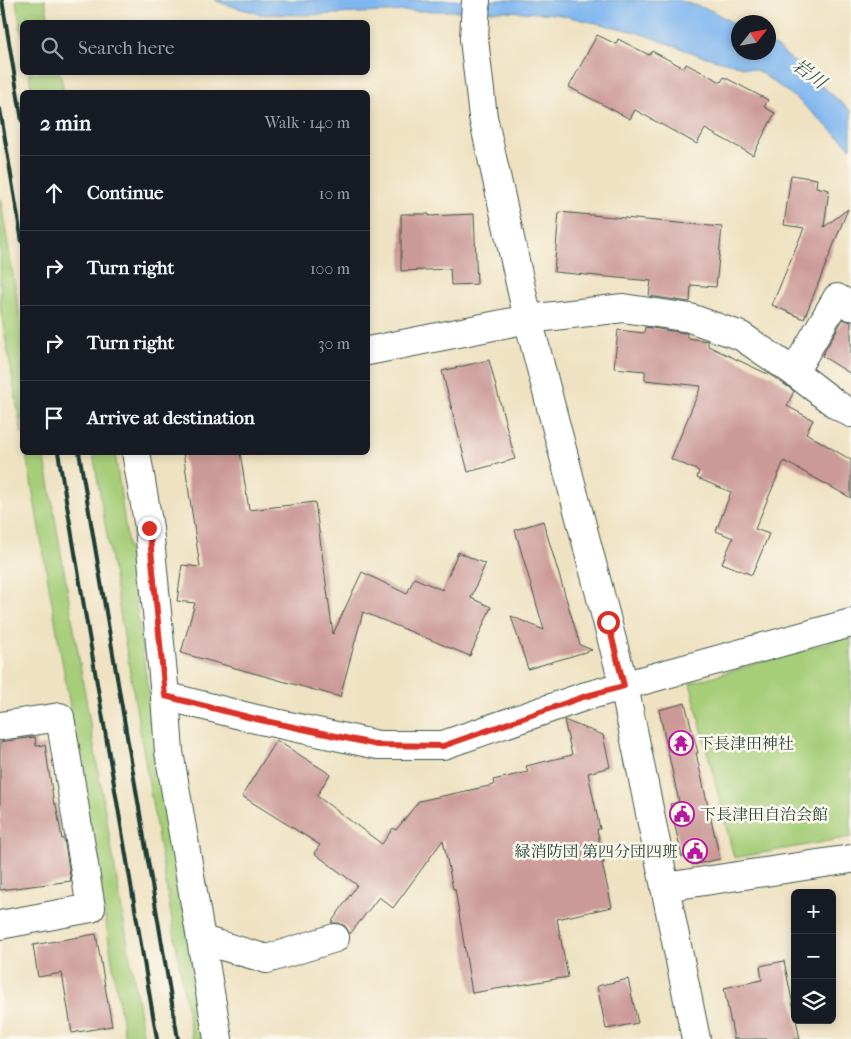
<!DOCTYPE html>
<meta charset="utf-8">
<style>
:root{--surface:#171b24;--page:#20242c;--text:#f1f3f6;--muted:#9ea1a6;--line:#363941}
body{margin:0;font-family:"IM FELL French Canon","Noto Serif JP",serif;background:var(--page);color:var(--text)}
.controls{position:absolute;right:15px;bottom:15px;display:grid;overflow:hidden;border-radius:8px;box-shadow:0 2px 8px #0003}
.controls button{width:45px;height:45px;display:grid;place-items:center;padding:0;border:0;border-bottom:1px solid var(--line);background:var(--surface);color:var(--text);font:25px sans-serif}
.compass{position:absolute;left:731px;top:15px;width:45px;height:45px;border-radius:50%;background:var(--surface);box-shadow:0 2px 8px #0003;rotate:59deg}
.stop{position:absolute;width:15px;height:15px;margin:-11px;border:4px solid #d93025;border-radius:50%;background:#fff}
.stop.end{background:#d93025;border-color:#fff;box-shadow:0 1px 5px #0008}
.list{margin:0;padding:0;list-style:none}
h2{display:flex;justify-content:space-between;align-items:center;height:65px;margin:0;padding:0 20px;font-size:21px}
h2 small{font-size:16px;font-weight:400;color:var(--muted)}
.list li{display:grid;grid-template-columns:32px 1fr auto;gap:15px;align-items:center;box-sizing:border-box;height:75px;padding:0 20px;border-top:1px solid var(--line)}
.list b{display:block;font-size:19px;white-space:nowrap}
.list em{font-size:16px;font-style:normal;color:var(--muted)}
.icon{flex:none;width:28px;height:28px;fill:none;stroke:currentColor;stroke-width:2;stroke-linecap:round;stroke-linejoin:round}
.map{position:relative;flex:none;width:851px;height:1039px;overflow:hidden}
.search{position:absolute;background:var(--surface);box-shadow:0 2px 8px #0003;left:20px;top:20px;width:350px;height:55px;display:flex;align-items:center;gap:12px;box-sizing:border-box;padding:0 18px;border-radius:8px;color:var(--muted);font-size:19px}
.panel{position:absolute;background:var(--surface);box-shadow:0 2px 8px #0003;left:20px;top:90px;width:350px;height:365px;border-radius:8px}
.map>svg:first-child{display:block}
.green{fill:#a6ce79;stroke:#628656}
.water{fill:#7fb6ef;stroke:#4f7a92}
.building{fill:#cb9996}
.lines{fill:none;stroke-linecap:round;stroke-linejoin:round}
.minor-casing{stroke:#3e5649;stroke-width:30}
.tertiary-casing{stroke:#3e5649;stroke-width:30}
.minor{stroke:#fff;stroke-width:28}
.tertiary{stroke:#fff;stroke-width:28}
.rail{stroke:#1f3d34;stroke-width:4}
.route{stroke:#d93025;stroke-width:6}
.labels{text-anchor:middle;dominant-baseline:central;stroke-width:5;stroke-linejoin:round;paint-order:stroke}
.poi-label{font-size:16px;fill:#1f3d34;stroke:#fbf7ec;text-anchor:start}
.water-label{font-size:18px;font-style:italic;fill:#375b63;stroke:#fbf7ec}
</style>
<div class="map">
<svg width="851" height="1039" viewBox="0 0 851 1039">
<rect width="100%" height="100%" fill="#fbf7ec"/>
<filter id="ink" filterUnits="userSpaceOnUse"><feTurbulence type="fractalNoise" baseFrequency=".02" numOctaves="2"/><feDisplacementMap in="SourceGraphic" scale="10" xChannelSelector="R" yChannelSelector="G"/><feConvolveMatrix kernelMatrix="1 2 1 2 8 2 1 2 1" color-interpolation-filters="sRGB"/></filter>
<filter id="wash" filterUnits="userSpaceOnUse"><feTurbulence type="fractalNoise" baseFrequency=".0096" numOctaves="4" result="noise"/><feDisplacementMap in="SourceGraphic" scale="20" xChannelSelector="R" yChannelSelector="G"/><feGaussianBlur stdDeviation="1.12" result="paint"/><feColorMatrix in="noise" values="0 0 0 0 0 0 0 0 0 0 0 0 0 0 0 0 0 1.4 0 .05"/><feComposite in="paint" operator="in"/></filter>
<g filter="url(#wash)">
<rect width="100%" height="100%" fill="#efe2c2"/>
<g class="green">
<path d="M16,0H45L49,22H22V37Z"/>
<path d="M29,73H60L64,92H32Z"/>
<path d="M0,197L22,329V434L0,306Z"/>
<path d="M26,453H44L144,1039H125L69,701Z"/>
<path d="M93,453H115L147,682L206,1039H192Z"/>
<path d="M851,636V837L734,858L690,683Z"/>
</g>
<path class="water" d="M215,0H679L713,11L738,26V52H768L769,43L778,48L851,111V148L796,98L758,71L699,55L636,32L556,14L505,11H410L309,15L260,14L224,4Z"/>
<g id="blocks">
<g class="building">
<path d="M597,35L616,44L618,39L649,55L652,51L684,68L686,64L721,82L724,77L768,100L764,107L775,113L753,155L705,129L697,144L635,110L630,119L569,87Z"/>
<path d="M791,175L817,179L816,187L829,190L824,227L848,209L804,319L772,305L804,228L784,225Z"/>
<path d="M559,212L722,227L716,287L691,285L690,302L649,296L651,281L554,272Z"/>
<path d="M401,214H429V216L474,214L477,284L451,285L450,269L401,271Z"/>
<path d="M843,319L851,322V374L822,356Z"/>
<path d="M645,327L686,333L687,334V338L708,341V346L772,376L794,391L787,406L813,420L806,433L851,460V498L784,461L755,529L769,534L752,575L722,563L733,538L716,531L731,492L697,478L699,471L671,459L701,386L645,380V371L614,368L618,330L644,333Z"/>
<path d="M489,360L515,459L468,472L442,371Z"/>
<path d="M183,452H240L249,510L315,502L333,634L362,572L407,594L414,578L442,590L458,552L485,564L471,598L491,607L470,656L363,612L340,697L181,653L195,603L177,601L182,565L200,567Z"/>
<path d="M543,521L580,645L592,650L528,669L511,616L544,630L515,530Z"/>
<path d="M685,703L698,753H696L720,859L692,865L690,855L682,857L670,804L679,802L659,710Z"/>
<path d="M564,720L603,735L610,767L588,773L600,829H597L604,863H602L612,907L557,919L568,977L472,993L455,889H453L443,840L393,908L379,897L350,934L345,926L339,923H331L357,885L314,853L320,845L242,796L276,740L330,774L317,796L382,844L393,828L396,830L419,801L494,785L493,780L528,772L526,766L572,755Z"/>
<path d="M35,737L36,746L45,745L54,804H56L62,839H64L71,881L0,890V742Z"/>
<path d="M96,934L112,1026L72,1033L62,973L38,977L33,945Z"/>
<path d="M784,961L795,1015V1020H796L800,1039H734L724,988L762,980L760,966Z"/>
<path d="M628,979L638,1023L606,1029L597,986Z"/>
</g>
</g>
</g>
<g filter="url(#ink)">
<use href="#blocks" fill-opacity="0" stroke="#3e5649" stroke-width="1"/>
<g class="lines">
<defs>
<g id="minor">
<path d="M368,351L528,319L623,308L690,318L741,336L794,372L837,405L851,413"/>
<path d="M794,372L837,298L851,306"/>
<path d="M136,452L149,528L165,696L256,719L378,745H443L583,697L851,623"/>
<path d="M165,696L169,752L218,1039"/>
<path d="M0,726L60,717L91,908L0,925"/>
<path d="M665,887L851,859"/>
<path d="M202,940L267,959L335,938"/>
</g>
<path id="tertiary" d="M476,0L474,39L483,117L528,319L624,686L696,1039"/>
</defs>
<use href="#minor" class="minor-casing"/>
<use href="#tertiary" class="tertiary-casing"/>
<use href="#minor" class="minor"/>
<use href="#tertiary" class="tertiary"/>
<g class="rail">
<path d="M2,0L22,121"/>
<path d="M0,109L22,242"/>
<path d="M58,452L157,1039"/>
<path d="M79,452L178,1039"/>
</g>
</g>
</g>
<g class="lines" filter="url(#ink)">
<path class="route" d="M149,528L165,696L256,719L378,745L443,746L583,697L624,686L608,622"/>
</g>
<defs>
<symbol id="temple-ring" viewBox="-11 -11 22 22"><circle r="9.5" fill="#fbf7ec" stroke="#b5179e" stroke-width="1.5"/><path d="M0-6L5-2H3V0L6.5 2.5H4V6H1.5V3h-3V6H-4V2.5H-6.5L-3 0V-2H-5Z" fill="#b5179e"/></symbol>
<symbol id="civic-ring" viewBox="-11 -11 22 22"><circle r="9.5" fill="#fbf7ec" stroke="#b5179e" stroke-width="1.5"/><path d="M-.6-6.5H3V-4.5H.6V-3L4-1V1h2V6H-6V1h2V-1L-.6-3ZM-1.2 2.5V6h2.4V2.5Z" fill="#b5179e"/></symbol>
</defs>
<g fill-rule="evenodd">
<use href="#temple-ring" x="667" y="729" width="28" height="28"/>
<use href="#civic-ring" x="668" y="800" width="28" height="28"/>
<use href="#civic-ring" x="681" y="837" width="28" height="28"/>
</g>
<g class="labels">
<g class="poi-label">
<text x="698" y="743">下長津田神社</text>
<text x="700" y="814">下長津田自治会館</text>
<text x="678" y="851" text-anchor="end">緑消防団 第四分団四班</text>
</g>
<g class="water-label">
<text transform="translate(809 74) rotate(37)">岩川</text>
</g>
</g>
</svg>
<div class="controls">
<button>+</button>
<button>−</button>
<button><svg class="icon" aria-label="layers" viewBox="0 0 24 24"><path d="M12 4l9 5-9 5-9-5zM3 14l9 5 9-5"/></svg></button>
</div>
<svg class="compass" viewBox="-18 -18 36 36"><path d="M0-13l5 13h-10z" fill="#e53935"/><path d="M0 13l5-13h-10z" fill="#9ea1a6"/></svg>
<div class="stop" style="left:608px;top:622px"></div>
<div class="stop end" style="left:149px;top:528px"></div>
<div class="search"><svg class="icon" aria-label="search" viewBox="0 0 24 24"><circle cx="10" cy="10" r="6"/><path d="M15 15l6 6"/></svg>Search here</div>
<section class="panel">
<h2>2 min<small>Walk · 140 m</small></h2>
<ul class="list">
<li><svg class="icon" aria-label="ahead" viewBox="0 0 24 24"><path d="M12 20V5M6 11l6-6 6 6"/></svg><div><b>Continue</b></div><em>10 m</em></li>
<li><svg class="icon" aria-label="right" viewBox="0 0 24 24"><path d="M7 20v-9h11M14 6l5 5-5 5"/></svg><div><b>Turn right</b></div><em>100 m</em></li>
<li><svg class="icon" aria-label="right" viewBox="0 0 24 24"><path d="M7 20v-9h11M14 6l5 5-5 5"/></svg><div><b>Turn right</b></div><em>30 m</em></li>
<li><svg class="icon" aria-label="arrive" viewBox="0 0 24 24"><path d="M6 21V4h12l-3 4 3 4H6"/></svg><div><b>Arrive at destination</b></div></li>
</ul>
</section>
</div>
